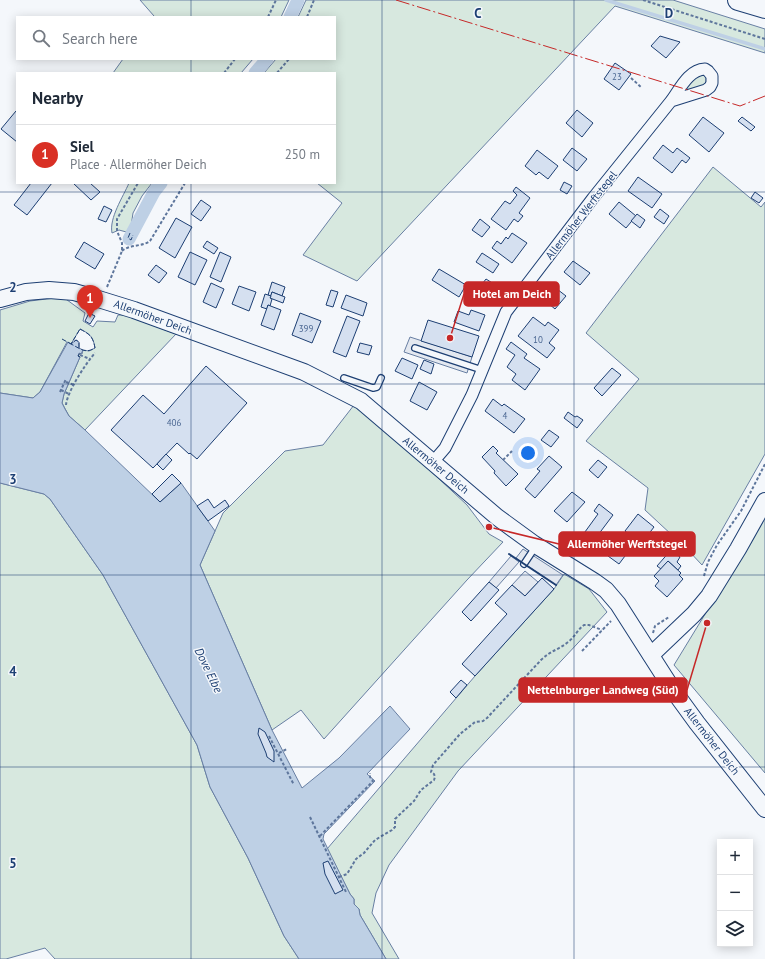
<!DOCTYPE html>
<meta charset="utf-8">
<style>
:root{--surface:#fff;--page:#f2f2f3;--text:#1f2937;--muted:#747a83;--line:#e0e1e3;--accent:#d93025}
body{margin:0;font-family:"PT Sans",sans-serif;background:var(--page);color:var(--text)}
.controls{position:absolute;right:12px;bottom:12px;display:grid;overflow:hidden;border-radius:0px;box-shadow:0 2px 10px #0003}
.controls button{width:36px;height:36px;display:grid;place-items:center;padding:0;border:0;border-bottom:1px solid var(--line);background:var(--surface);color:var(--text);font:20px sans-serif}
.you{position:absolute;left:528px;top:453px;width:14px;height:14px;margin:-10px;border:3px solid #fff;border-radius:50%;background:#1a73e8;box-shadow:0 0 0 6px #1a73e833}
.badge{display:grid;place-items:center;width:26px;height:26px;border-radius:50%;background:var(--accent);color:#fff;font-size:13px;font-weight:700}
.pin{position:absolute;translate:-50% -33px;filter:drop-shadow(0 1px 2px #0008)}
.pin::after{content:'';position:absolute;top:21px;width:14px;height:12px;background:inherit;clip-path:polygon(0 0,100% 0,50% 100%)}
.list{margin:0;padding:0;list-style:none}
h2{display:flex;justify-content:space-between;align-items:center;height:52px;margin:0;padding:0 16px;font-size:17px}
h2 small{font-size:13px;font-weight:400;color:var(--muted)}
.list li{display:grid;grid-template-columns:26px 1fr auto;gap:12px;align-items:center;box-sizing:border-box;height:60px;padding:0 16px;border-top:1px solid var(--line)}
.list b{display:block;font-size:15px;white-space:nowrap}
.list p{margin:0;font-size:13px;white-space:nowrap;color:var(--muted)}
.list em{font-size:13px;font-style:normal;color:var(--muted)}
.icon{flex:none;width:22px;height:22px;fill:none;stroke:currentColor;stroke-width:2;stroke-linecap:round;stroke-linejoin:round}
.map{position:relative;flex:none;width:765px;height:959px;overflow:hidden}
.search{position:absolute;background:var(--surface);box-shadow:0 2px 10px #0003;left:16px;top:16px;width:320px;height:44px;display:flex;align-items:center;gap:10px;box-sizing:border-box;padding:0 14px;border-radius:0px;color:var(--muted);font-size:15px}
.panel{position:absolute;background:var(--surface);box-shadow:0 2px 10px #0003;left:16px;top:72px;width:320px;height:112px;border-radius:0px}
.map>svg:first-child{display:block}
.green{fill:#d7e8df;stroke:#687fa3}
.parking{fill:#e3e8f0;stroke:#687fa3}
.water{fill:#bed0e5;stroke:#687fa3}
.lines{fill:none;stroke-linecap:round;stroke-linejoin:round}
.stream{stroke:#bed0e5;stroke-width:3.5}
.canal{stroke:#bed0e5;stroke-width:13}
.building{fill:#d5e0f0;stroke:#1d3f73}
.lane-casing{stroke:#1d3f73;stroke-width:8}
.street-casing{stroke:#1d3f73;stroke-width:13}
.secondary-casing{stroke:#1d3f73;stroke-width:18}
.highway-casing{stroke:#1d3f73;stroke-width:22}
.path{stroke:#5e769c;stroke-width:2;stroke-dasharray:3 2;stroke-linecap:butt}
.lane{stroke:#f4f7fb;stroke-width:5.5}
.street{stroke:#f4f7fb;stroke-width:11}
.secondary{stroke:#f4f7fb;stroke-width:16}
.highway{stroke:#f4f7fb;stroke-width:20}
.fence{stroke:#1d3f73;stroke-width:1;stroke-dasharray:5 2;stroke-linecap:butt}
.wall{stroke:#1d3f73;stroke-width:2}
.power{stroke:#c62828;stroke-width:1;stroke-dasharray:14 3 2 3;stroke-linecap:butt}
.grid{fill:none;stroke:#1d3f73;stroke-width:1;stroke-opacity:0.55}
.labels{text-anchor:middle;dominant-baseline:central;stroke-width:3;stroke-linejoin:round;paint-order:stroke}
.number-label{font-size:9px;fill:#4b6792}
.street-label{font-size:11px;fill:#1d3f73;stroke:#f4f7fb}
.water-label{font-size:12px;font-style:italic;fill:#1d3f73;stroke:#f4f7fb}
.grid-label{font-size:13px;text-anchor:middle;font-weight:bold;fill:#1d3f73;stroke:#f4f7fb;stroke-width:3;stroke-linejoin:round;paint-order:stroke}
.leader{fill:none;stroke:#c62828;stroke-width:1.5}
.callout-dot{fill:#c62828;stroke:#f4f7fb;stroke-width:1.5}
.callout{fill:#c62828;stroke:#c62828;stroke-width:1.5}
.callout-label{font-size:12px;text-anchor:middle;font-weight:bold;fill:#fff}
</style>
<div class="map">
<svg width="765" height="959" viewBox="0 0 765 959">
<rect width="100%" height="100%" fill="#f4f7fb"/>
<g class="green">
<path d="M140,0H289L281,17H154V16Z"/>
<path d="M306,0H673L765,29V53L615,6L357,281L303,255L342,203L317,183H335V73H264L276,59H335V17H298Z"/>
<path d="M123,59H253L241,73H113Z"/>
<path d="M704,74L706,76V83L703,86L683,92C689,84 693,75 704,74Z"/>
<path d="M713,167L761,207L765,202V454L702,565L687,549L645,510L648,488L586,441L639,379L586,333Z"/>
<path d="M129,183H152L142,196L133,213L130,233L119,230L112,233C109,218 123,197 129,183Z"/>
<path d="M63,297L85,313L83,321L93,327L97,321L115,322L118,315H125L176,334L85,430L69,416L62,403L64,394L80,357L78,356L80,353L82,354L83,350L89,351L95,348C93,336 90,334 80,329L71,344L67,342L40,392L33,398L0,393V310L30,301Z"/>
<path d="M354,405L392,435L467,505L489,534L503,542L467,580L324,739L301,710L272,730L200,565L223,513L285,451L323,445Z"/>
<path d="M0,483L44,494L50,499L103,575L197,745L210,787L248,858L284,936L299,959H55L45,948L6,959H0Z"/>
<path d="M765,516V773L674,665Z"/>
<path d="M564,574L589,589L607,612L458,771L389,865L376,893L372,913L399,959H386L360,915L359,909L354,904V899L350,894L327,849L475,676L554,589Z"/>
</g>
<g class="parking">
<path d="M410,337L472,357L467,373L404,352Z"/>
<path d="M523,549L563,575L556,585L516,558Z"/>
<path d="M511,556L519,562L496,588L489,582Z"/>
<path d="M525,571L538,582L525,596L512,585Z"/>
</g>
<path class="water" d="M76,340L79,342V348L83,350L81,354L79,353L78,356L80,357L64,394L62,403L65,409L69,416L85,430L160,502L181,483L215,531L200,565L272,730L302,788L339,758L390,706L410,729L367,774L375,781L324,834L323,839L350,894L354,899V904L359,909L360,915L386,959H299L284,936L248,858L210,787L197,745L103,575L50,499L44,494L0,483V393L33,398L40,392L68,342L71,344Z"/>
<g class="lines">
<path class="stream" d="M606,0L765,49"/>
<g class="canal">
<path d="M290,17L298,0"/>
<path d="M255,73L267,59"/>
<path d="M129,239L154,192L161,183"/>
</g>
</g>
<g class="building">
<path d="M660,36L680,42L666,58L651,46Z"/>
<path d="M615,63L631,74L619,90L604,79Z"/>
<path d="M577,110L593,123L582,137L566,123Z"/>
<path d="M16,111L17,112V142L1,129Z"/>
<path d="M703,117L724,133L709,152L689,135Z"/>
<path d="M742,117L755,127L751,131L738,121Z"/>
<path d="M663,145L673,153L677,148L690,158L686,163L682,160L672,173L653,158Z"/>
<path d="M572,148L587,159L577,171L563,160Z"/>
<path d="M537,150L558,166L548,179L539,172L536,175L525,166Z"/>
<path d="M638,177L662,194L652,208L628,191Z"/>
<path d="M564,182L572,186L567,194L560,190Z"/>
<path d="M31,183H52L27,215L14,205Z"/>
<path d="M73,183H90L100,192L91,200Z"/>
<path d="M516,187L530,198L519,213L523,216L518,222L514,219L506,230L491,219L505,201L510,204L517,195L513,191Z"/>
<path d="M755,192L763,198L759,203L751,198Z"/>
<path d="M201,200L211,207L201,221L191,214Z"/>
<path d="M619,202L636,216L626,228L609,214Z"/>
<path d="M104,206L112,210L106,222L98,219Z"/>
<path d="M660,209L669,216L664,224L654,217Z"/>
<path d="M637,214L645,220L640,228L631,221Z"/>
<path d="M176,218L192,227L175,258L159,248Z"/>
<path d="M480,219L490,227L482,237L472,230Z"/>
<path d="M512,233L527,243L512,263L492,248L497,241L501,244L506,237L508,239Z"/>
<path d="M207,241L218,248L214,254L203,247Z"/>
<path d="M84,242L104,254L95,269L75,257Z"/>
<path d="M190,252L207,260L195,285L178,277Z"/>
<path d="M220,252L231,257L221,282L210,277Z"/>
<path d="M482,253L499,264L493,273L476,262Z"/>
<path d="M573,261L590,273L580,285L564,272Z"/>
<path d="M156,265L167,273L159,283L148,275Z"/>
<path d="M439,269L466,285L459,297L432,280Z"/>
<path d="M486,279L497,286L483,304L473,296Z"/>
<path d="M272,282L285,287L282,296L272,292L271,296L268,295Z"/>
<path d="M211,283L224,289L216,308L203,302Z"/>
<path d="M239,286L256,292L249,311L232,304Z"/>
<path d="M553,286L566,296L555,309L542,298Z"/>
<path d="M331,290L338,292L333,307L326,305Z"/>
<path d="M272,292L285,297L283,303L270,298Z"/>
<path d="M265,294L271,296L270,298L272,299L270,306L268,305L267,309L261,307Z"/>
<path d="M346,295L367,303L363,316L341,308Z"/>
<path d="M268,305L281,310L274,330L261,325Z"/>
<path d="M471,310L485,315L479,331L454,322L458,311L469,315Z"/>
<path d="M89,313L95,316L90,324L85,321Z"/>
<path d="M300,313L321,321L312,343L292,335Z"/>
<path d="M347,316L360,321L346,357L333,352Z"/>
<path d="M533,317L545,326L548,322L559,330L549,343L555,348L547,358L518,336Z"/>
<path d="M428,320L479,336L472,357L421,341Z"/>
<path d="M511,342L527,354L524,358L540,369L525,390L512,380L516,374L507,367L515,355L506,349Z"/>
<path d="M360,343L372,346L369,355L357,352Z"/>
<path d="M402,358L418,365L412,379L395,371Z"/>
<path d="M424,360L434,364L431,374L420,369Z"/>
<path d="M206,366L247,403L197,459L190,453L189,454L177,443L153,468L111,430L143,395L164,414Z"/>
<path d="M612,368L621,375L602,396L594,388Z"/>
<path d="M419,382L437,392L427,410L410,401Z"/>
<path d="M493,399L502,406L504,404L525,419L514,433L485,411Z"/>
<path d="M568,412L575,417L577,416L583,420L577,428L564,418Z"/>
<path d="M549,430L559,437L551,447L541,440Z"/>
<path d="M493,446L498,451L496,453L518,474L506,486L494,473L495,471L482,457Z"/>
<path d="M166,454L172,460L163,470L157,464Z"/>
<path d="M549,456L562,467L535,498L525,489L540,471L537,469Z"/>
<path d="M598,460L607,467L598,478L589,470Z"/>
<path d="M172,474L181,483L160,502L152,494Z"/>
<path d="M572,492L585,502L567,522L554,511Z"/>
<path d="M208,499L214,508L225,500L229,506L208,521L197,506Z"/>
<path d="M599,504L613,515L592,543L582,536L598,514L594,511Z"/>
<path d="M638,514L654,527L641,544L625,531Z"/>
<path d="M621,540L631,548L619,564L608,556Z"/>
<path d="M671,550L680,557L677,562L681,566L678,570L668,561L661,569L657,566Z"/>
<path d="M668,561L681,573L679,575L683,579L667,597L655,586L659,581L654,576Z"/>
<path d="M542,578L554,589L475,676L462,664L507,614L495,603L512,585L525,596Z"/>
<path d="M489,582L499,590L471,621L462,612Z"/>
<path d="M461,680L467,685L456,698L450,692Z"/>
<path d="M259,728L265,732L274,751V762L267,757L266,753L258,734Z"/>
<path d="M328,861L343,890L335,894L325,874L323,863Z"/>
</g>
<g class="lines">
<defs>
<g id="lane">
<path d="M415,348L482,370"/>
<path d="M344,378L373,388L377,387L381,378"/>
<path d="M524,564L536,546"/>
</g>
<path id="street" d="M433,462L445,448L472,395L506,312L593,198L671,101L706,90L710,87L712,83V76L708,71L705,69C688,70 680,89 671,101"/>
<g id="secondary">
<path d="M0,299L26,292L49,290L74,292L92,297L134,310L304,372L361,401L497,517L534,544L595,582L606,590L618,604L673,690L697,723L765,809"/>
<path d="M651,655L694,614L709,596L738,549L765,501"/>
</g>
<path id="highway" d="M738,0L765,8"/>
</defs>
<use href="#lane" class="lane-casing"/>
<use href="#street" class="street-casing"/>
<use href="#secondary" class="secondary-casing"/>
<use href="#highway" class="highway-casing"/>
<g class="path">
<path d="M643,0L765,39"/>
<path d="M268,17L276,0"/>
<path d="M307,17L314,0"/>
<path d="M224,73L235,59"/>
<path d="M277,73L289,59"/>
<path d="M631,78L642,88"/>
<path d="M122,251C130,244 142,247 150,241L185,183"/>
<path d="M107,287L122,251V243L117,231V219L138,183"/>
<path d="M80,355L90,359"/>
<path d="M66,382L74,385"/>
<path d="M61,390L69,394"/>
<path d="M60,392L66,379"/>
<path d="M66,405C67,392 86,363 95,353"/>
<path d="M503,460L512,451"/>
<path d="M704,576L708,562L717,545L741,511L765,464"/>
<path d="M653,633L655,626L669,617"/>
<path d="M582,651L611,621"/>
<path d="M269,736L294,785"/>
<path d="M279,753L287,749"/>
<path d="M310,817L346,892"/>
<path d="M320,836L373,781L370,777V773"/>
<path d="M339,877L347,874L356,859L364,853L375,840L392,830L395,827V819L414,801L421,790L434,780L435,777L434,774L431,772L433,765L460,734L475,722L483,721L487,718L541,660C550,651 560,649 568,642C575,637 577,630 584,625H589L602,630"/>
</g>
<use href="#lane" class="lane"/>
<use href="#street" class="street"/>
<use href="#secondary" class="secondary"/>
<use href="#highway" class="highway"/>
<g class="fence">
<path d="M130,233L128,238L131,240L133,235"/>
<path d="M80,329C89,334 93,336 95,348C85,354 81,349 71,344Z"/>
<path d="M62,339L71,344L76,340L79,342V348"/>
<path d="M80,357L78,356L80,353L81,354"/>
</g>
<path class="wall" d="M509,554L556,585"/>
<path class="power" d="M396,0L740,106L765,96"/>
</g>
<path class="grid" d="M191,0V17M382,0V959M574,0V959M191,59V73M191,183V959M0,192H765M0,384H765M0,575H765M0,767H765"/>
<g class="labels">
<g class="number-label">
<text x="617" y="76">23</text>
<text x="306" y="328">399</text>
<text x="538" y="339">10</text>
<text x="505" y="415">4</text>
<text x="174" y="422">406</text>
</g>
<g class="street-label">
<text transform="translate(581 215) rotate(-52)">Allermöher Werftstegel</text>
<text transform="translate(153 317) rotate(20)">Allermöher Deich</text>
<text transform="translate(436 465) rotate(40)">Allermöher Deich</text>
<text transform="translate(712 741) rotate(52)">Allermöher Deich</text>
</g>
<g class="water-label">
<text transform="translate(209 670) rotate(64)">Dove Elbe</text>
</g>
</g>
<g class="grid-label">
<text x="478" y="18">C</text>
<text x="669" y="18">D</text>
<text x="13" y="292">2</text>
<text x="13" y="484">3</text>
<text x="13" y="676">4</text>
<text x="13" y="868">5</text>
</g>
<path class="leader" d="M450 338L464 294M489 527L559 544M707 623L687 690"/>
<g class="callout-dot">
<circle cx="450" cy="338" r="4"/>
<circle cx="489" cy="527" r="4"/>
<circle cx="707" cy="623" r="4"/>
</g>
<g class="callout">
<rect x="464" y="282" width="95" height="24" rx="4"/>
<rect x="559" y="532" width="136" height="24" rx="4"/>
<rect x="519" y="678" width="168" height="24" rx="4"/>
</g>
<g class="callout-label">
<text x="512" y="298">Hotel am Deich</text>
<text x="627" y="548">Allermöher Werftstegel</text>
<text x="603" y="694">Nettelnburger Landweg (Süd)</text>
</g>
</svg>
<div class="controls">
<button>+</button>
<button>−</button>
<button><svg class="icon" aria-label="layers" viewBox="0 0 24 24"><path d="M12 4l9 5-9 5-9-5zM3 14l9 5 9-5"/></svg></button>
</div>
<div class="you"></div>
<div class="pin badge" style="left:90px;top:318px">1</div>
<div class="search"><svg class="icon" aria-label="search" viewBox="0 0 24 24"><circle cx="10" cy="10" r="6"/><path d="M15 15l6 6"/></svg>Search here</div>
<section class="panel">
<h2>Nearby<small></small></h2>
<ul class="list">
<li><span class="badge">1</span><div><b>Siel</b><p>Place · Allermöher Deich</p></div><em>250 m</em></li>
</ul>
</section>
</div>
